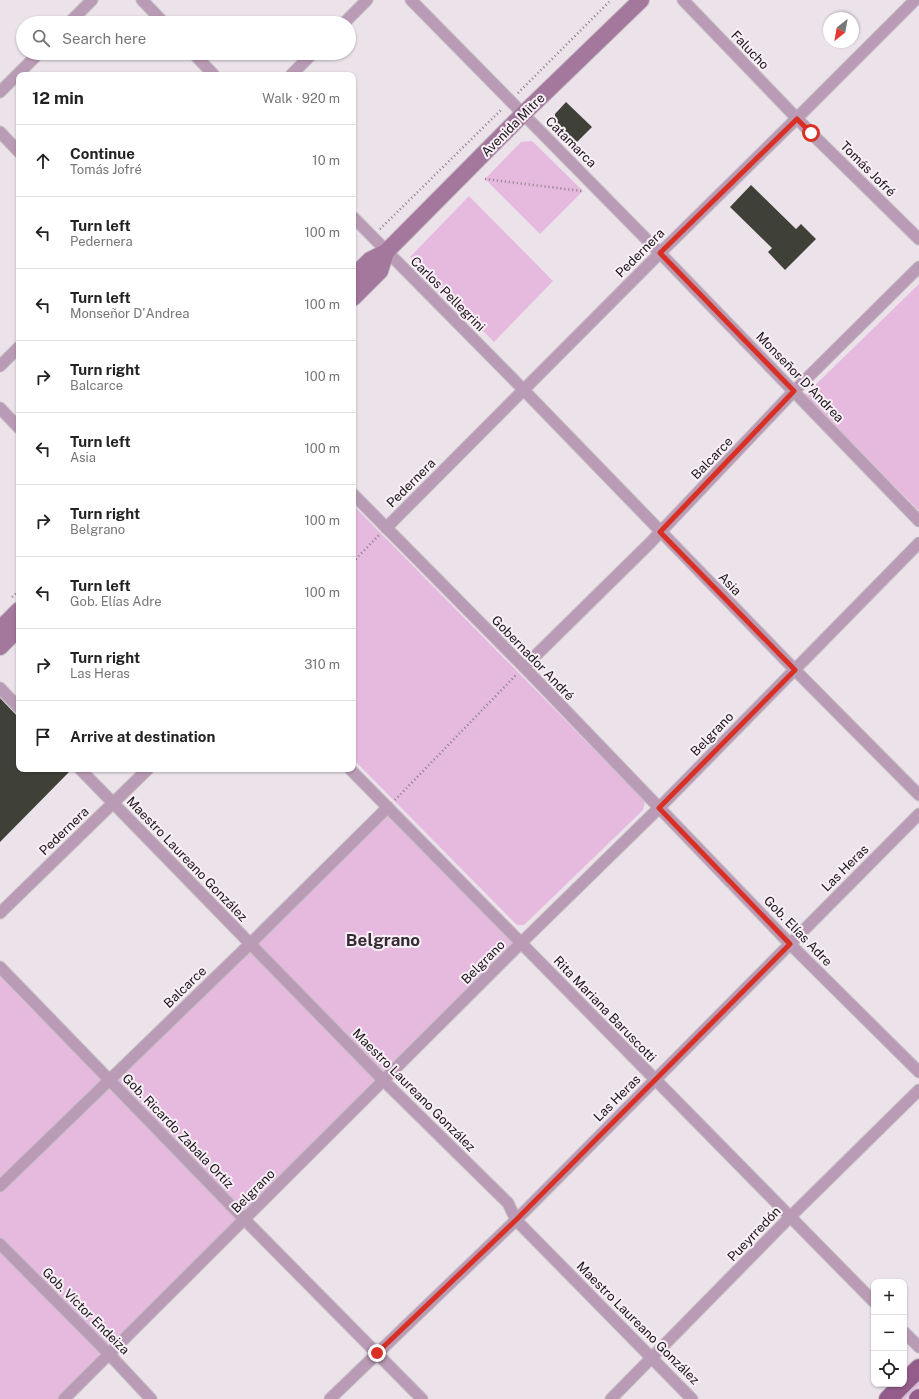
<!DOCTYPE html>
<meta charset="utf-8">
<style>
:root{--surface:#fff;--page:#f6f6f6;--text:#222;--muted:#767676;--line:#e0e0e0}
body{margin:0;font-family:"Public Sans",sans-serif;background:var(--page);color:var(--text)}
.controls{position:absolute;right:12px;bottom:12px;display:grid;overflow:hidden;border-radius:8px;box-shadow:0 1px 3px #0004}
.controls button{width:36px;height:36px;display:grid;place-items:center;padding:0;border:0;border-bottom:1px solid var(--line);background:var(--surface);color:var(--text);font:20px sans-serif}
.compass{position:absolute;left:823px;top:12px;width:36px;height:36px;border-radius:50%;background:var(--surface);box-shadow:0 1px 3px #0004;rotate:211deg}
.stop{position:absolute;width:12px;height:12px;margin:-9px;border:3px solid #d93025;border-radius:50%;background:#fff}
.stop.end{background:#d93025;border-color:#fff;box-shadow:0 1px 4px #0008}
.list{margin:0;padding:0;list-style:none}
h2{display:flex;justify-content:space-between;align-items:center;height:52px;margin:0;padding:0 16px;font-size:17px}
h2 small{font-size:13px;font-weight:400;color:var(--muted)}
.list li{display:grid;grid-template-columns:26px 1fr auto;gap:12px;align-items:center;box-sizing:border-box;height:72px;padding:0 16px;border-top:1px solid var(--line)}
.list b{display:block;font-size:15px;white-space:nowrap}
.list p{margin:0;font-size:13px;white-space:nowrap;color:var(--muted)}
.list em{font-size:13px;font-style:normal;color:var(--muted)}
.icon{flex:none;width:22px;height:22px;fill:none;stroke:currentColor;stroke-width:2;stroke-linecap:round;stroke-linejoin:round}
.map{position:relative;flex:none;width:919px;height:1399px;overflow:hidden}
.search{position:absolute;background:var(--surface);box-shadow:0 1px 3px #0004;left:16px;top:16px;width:340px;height:44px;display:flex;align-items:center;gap:10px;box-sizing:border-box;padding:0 14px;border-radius:22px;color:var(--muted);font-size:15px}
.panel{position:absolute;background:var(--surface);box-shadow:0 1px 3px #0004;left:16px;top:72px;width:340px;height:700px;border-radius:8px}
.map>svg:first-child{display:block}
.green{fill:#e6badf}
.building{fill:#3f4139}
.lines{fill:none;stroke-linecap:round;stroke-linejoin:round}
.minor-casing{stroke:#c5bdc4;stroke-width:13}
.secondary-casing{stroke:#c5bdc4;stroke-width:18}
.primary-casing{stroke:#c5bdc4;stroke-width:20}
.path{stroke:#857f84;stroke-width:2.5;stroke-dasharray:1 3;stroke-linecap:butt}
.minor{stroke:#ba9bb5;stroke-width:11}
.secondary{stroke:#a4779d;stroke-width:16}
.primary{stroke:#935c8b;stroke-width:18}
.route{stroke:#d93025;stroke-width:5}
.labels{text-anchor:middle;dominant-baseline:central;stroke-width:4;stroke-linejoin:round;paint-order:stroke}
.street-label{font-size:13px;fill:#181518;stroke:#f9eff7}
.district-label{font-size:17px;font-weight:bold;fill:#332c32;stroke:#f9eff7}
</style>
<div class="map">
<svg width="919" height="1399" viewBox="0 0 919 1399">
<rect width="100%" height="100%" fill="#ebe2ea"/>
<g class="green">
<path d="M532,141L583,191L540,234L485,179L521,142Z"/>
<path d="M469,196L553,281L494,342L410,257Z"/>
<path d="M919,284V511L805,395Z"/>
<path d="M353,505L645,801L643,810L524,925H517L353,759Z"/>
<path d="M388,807L521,943L63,1399H0V967L109,1080Z"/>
<path d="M919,1381V1386L906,1399H901Z"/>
</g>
<g class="building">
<path d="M566,102L592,127L575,144L555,124V114Z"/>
<path d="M751,185L796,229L801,224L816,239L785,270L768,252L772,248L730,207Z"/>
<path d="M0,698L19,718V769H72L0,842Z"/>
</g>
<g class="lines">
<defs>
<g id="minor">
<path d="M142,0L164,23"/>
<path d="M411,0L660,253L919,521"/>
<path d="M683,0L811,133L919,239"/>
<path d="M69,23L92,0"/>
<path d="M344,23L367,0"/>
<path d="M193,53L214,75"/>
<path d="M291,75L313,53"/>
<path d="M0,92L39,53"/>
<path d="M0,132L19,152"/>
<path d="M353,217L513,379L795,670L919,795"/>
<path d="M0,366L19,347"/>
<path d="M0,408L19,428"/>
<path d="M353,494L524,667L790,944L919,1072"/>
<path d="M386,528L660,253L789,126L915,0"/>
<path d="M524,667L649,544L794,391L919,267"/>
<path d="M0,688L19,708"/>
<path d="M80,769L384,1081L508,1203L516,1220L692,1399"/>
<path d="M350,769L874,1302"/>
<path d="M0,913L148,769"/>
<path d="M0,967L244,1219L422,1399"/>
<path d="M0,1186L250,944L388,807"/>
<path d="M0,1244L109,1354L151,1399"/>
<path d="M904,1332L919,1347"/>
<path d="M64,1399L521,943L659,808L919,543"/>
<path d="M330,1399L516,1220L919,814"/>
<path d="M611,1399L790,1217L919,1090"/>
</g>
<g id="secondary">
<path d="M353,277L370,260L386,252L523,114L641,0"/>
<path d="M353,298L380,271L386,252"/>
<path d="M0,629L19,610"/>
<path d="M0,647L19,628"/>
</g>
<g id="primary">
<path d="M904,1383L919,1368"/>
<path d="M888,1399L903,1384"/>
<path d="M918,1399L919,1398"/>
</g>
</defs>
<use href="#minor" class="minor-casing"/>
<use href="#secondary" class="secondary-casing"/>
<use href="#primary" class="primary-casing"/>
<g class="path">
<path d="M518,93L611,0"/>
<path d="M485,179L582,191"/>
<path d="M380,229L502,109"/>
<path d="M353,562L379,535"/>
<path d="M12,597L19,591"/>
<path d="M395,800L517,674"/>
</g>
<use href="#minor" class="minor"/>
<use href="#secondary" class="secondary"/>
<use href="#primary" class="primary"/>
</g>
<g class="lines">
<path class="route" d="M377,1353L516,1220L790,944L659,808L795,670L660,532L794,391L660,253L797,119L811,133"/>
</g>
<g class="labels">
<g class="street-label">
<text transform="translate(750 50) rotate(46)">Falucho</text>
<text transform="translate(513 125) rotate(-45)">Avenida Mitre</text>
<text transform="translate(571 142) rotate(45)">Catamarca</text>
<text transform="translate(868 169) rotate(45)">Tomás Jofré</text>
<text transform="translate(640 253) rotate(-45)">Pedernera</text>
<text transform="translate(448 294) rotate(45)">Carlos Pellegrini</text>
<text transform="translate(800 377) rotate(46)">Monseñor D'Andrea</text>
<text transform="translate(712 458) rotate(-46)">Balcarce</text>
<text transform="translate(411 483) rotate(-45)">Pedernera</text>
<text transform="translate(730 584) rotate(46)">Asia</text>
<text transform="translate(533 658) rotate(46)">Gobernador André</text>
<text transform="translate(712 734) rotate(-46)">Belgrano</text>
<text transform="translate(64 831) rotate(-44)">Pedernera</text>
<text transform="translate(187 859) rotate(46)">Maestro Laureano González</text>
<text transform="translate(845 868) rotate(-45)">Las Heras</text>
<text transform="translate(798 931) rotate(46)">Gob. Elías Adre</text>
<text transform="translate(483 962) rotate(-45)">Belgrano</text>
<text transform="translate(185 987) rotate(-44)">Balcarce</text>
<text transform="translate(605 1009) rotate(46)">Rita Mariana Baruscotti</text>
<text transform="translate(414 1090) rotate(45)">Maestro Laureano González</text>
<text transform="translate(617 1098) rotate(-45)">Las Heras</text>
<text transform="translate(178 1131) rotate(46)">Gob. Ricardo Zabala Ortíz</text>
<text transform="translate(253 1191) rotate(-45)">Belgrano</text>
<text transform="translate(754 1234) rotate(-46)">Pueyrredón</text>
<text transform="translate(86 1311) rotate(45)">Gob. Víctor Endeiza</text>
<text transform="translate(638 1323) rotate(45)">Maestro Laureano González</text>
</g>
<g class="district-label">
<text x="383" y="940">Belgrano</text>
</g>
</g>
</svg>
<div class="controls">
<button>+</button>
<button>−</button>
<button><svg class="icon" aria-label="locate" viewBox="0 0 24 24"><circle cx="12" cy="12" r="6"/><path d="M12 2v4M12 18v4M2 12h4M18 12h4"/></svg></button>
</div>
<svg class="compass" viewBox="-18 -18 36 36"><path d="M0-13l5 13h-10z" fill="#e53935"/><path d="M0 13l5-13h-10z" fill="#767676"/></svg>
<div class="stop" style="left:811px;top:133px"></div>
<div class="stop end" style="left:377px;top:1353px"></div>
<div class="search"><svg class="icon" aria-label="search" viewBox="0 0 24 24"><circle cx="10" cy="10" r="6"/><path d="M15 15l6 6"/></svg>Search here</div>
<section class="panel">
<h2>12 min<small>Walk · 920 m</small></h2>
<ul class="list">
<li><svg class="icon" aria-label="ahead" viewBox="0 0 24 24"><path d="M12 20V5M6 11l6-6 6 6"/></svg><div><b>Continue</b><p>Tomás Jofré</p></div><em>10 m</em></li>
<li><svg class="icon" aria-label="left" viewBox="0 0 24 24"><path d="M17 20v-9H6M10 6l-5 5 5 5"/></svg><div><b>Turn left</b><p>Pedernera</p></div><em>100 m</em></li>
<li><svg class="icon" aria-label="left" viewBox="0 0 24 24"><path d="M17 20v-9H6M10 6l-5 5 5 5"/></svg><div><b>Turn left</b><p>Monseñor D'Andrea</p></div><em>100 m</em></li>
<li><svg class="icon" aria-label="right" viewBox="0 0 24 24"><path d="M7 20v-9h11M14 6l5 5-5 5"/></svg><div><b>Turn right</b><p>Balcarce</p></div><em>100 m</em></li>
<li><svg class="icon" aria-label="left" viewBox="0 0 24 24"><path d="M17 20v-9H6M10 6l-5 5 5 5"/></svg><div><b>Turn left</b><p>Asia</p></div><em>100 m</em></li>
<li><svg class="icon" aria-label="right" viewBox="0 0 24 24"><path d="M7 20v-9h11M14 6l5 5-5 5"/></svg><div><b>Turn right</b><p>Belgrano</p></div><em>100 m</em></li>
<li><svg class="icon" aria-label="left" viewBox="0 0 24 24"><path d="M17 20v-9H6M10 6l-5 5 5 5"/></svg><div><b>Turn left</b><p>Gob. Elías Adre</p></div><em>100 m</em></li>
<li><svg class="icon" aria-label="right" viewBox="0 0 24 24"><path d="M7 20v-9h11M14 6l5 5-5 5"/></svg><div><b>Turn right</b><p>Las Heras</p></div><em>310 m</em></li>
<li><svg class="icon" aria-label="arrive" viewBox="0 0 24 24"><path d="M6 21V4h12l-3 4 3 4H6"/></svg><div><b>Arrive at destination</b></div></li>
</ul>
</section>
</div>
